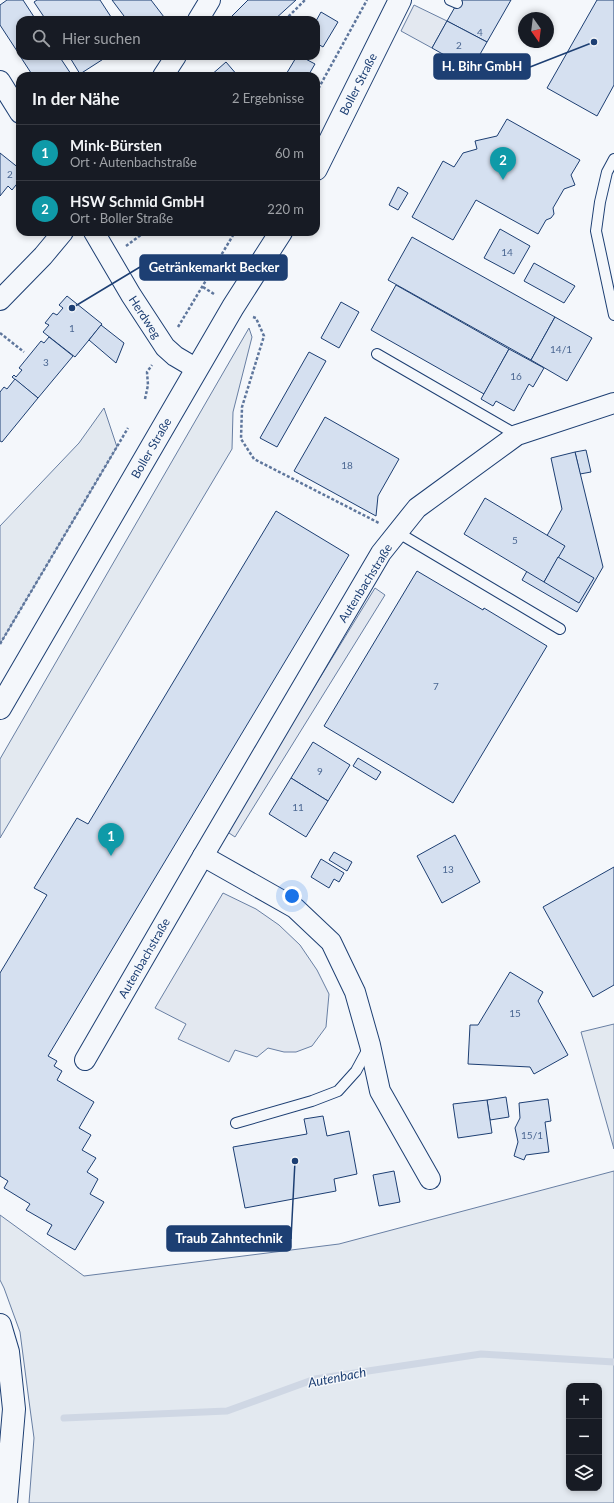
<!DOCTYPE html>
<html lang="de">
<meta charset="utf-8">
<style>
:root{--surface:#171b24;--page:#242831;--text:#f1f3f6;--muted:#9ea1a6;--line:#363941;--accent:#d93025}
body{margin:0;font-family:Lato,sans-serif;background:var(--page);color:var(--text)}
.controls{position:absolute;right:12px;bottom:12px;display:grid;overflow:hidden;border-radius:8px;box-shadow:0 2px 6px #0003}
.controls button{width:36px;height:36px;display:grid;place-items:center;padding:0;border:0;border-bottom:1px solid var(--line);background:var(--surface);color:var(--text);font:20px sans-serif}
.compass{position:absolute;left:518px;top:12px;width:36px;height:36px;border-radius:50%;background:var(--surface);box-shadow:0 2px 6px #0003;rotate:166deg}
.you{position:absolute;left:292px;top:896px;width:14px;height:14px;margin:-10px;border:3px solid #fff;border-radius:50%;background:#1a73e8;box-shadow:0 0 0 6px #1a73e833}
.badge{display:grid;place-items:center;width:26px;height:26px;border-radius:50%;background:var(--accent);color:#fff;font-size:13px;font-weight:700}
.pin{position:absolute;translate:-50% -33px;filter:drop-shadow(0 1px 2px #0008)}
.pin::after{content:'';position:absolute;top:21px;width:14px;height:12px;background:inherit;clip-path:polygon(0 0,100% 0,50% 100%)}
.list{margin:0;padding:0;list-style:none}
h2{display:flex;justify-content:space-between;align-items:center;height:52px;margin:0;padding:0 16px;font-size:17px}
h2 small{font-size:13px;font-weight:400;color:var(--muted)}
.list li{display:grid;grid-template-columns:26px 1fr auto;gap:12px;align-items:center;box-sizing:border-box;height:56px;padding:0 16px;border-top:1px solid var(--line)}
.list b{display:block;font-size:15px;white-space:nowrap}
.list p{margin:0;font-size:13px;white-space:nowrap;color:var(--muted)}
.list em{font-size:13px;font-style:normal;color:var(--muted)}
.icon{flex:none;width:22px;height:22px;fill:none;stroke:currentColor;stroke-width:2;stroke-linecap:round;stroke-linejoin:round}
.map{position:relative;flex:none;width:614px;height:1503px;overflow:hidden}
.search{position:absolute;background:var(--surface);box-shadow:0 2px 6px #0003;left:16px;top:16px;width:304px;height:44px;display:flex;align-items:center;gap:10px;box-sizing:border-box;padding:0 14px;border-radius:12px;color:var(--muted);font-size:15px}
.panel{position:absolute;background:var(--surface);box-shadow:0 2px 6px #0003;left:16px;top:72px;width:304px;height:164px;border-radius:12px}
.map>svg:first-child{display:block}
.green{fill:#e3e9f0;stroke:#687fa3;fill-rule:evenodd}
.parking{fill:#e3e8f0;stroke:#687fa3}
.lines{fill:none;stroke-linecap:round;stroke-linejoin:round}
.stream{stroke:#cfd7e4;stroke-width:7}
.building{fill:#d5e0f0;stroke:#1d3f73}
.service-casing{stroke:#1d3f73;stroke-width:12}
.minor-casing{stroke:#1d3f73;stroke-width:22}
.tertiary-casing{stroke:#1d3f73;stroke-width:24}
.secondary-casing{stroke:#1d3f73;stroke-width:24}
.path{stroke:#5e769c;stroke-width:2.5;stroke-dasharray:3 2;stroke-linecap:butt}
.service{stroke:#f4f7fb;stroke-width:10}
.minor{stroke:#f4f7fb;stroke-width:20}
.tertiary{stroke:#f4f7fb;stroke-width:22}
.secondary{stroke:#f4f7fb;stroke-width:22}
.labels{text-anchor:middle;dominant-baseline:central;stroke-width:3;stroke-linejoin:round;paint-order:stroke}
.number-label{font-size:10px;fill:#4b6792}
.street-label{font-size:12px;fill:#1d3f73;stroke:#f4f7fb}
.water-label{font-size:13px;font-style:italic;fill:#1d3f73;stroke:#f4f7fb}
.leader{fill:none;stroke:#1d3f73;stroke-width:1.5}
.callout-dot{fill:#1d3f73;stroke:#f4f7fb;stroke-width:1.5}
.callout{fill:#1d3f73;stroke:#1d3f73;stroke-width:1.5}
.callout-label{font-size:13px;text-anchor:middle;font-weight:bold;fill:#fff}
</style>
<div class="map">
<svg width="614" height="1503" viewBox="0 0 614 1503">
<rect width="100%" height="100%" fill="#f4f7fb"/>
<g class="green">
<path d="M249,328L252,337L233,412L232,449L0,838V759Z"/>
<path d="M104,408L117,447L0,644V526L79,443Z"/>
<path d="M614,1024V1149L581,1032Z"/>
<path d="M614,1171V1503H29L34,1438L29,1401L20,1332L4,1288L0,1280V1215L84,1276L339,1244ZM569,1386H599V1488H569Z"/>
</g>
<g class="parking">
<path d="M414,5L447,21L432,48L401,31Z"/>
<path d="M375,588L385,595L235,837L226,831Z"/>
<path d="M223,893L256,909L279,925L300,945L317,970L329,994L326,1027L312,1046L296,1052H284L268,1048L257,1057L235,1050L229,1062L178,1039L186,1024L155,1008Z"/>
</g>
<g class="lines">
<path class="stream" d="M64,1418L227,1411L315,1379L481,1354L614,1362"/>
</g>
<g class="building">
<path d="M7,0H23L36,20H20V50L17,51L0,25V5Z"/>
<path d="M37,0H100L113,20H46L34,2Z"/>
<path d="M112,0H151L164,17L160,20H127Z"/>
<path d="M248,0H296L274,20H228Z"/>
<path d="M459,0H511L487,42L447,21Z"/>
<path d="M597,0H614V85L597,116L547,88Z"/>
<path d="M321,12L338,22L323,47L316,43V21Z"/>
<path d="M447,21L487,42L471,70L432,48Z"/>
<path d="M20,56H59L71,74L68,76H33Z"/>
<path d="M69,56H108L80,74Z"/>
<path d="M297,56H300L315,64L308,76H285Z"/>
<path d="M226,62L238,76H210Z"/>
<path d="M507,119L580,160L571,175L575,185L564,189L553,208L554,214L551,218L546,220L538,234L476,200L453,240L412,217L443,161L454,167L463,153L477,149L475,141L497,136Z"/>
<path d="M0,153L20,169V180L12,190L8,186L0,196Z"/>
<path d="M398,187L408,193L398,210L389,205Z"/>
<path d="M500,229L530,246L514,274L484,258Z"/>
<path d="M412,237L555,317L531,360L388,280Z"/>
<path d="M534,263L575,286L564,303L524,281Z"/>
<path d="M396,285L509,349L484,394L371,330Z"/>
<path d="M67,296L102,324L75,357L43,332L49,325L45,323L53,313L57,315L63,308L59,305Z"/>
<path d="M341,302L359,312L339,348L321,338Z"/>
<path d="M555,317L592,338L567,381L531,360Z"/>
<path d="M101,325L124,343L116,363L89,340Z"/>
<path d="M49,337L73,356L38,398L12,377L14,375L16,377L22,370L19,368L41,341L44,343Z"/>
<path d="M509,349L544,368L533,387L529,384L514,411L496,401L493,406L481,399Z"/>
<path d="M309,352L326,361L277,447L260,438Z"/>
<path d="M15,379L38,398L2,442L0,441V392L4,387L7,389Z"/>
<path d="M325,417L399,459L378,496L376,516L294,471Z"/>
<path d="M586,450L591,472L580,474L575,452Z"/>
<path d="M575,452L603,567L577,612L522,580L562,509L551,458Z"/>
<path d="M485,498L565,546L544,582L464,534Z"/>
<path d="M276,511L349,555L48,1056L57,1061L54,1066L62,1071L57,1080L94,1102L79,1128L91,1135L82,1150L96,1158L87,1172L98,1179L90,1194L104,1202L75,1250L47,1234L52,1225L26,1210L30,1204L4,1188L8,1181L0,1176V973L47,895L34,888L77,818L88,824Z"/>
<path d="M558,557L594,578L579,603L544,582Z"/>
<path d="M417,571L483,610L484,608L547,646L453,803L324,726Z"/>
<path d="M313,742L350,765L328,801L291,778Z"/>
<path d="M358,758L381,772L376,780L353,766Z"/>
<path d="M291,778L328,801L306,837L269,814Z"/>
<path d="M455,835L480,882L442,903L417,856Z"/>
<path d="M334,852L352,862L347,871L329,860Z"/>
<path d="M321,859L344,873L339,882L334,879L329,888L311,877Z"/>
<path d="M614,867V985L593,997L543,907Z"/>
<path d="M510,972L543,992L538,1001L568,1055L534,1074L530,1067L468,1064L470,1025H478Z"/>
<path d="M506,1097L509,1117L490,1120L487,1100Z"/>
<path d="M548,1099L551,1121L545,1122L549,1152L526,1155L524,1160L514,1156L518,1142L515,1128L520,1118L519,1103Z"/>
<path d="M487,1100L492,1133L458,1138L453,1104Z"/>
<path d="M323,1116L327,1136L349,1131L357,1174L334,1179L336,1191L245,1208L233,1147L307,1134L304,1119Z"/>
<path d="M394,1171L400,1202L379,1206L373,1175Z"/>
</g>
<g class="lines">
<defs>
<g id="service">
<path d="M450,0L457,3"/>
<path d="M614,159L607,172L600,202L596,231L614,315"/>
<path d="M377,354L517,435"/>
<path d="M397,532L560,629"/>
<path d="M236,1123L312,1101L338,1091L356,1071L369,1047"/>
</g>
<g id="minor">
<path d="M198,20L210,0"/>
<path d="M163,76L176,56"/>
<path d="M0,81L20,113"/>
<path d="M94,232L131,295L165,347L175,356L197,369"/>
<path d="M0,300L43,256L63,232"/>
<path d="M203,856L295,908L331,942L355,992L370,1045L380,1091L430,1179"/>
<path d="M85,1060L203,856L381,553L417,508L517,435L614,403"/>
</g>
<path id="tertiary" d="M0,1325L8,1352L14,1409L6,1503"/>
<g id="secondary">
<path d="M316,169L400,0"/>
<path d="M0,708L233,307L281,232"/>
</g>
</defs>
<use href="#service" class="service-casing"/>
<use href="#minor" class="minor-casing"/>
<use href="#tertiary" class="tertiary-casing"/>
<use href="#secondary" class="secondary-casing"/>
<g class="path">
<path d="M285,20L305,0"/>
<path d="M245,56L247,58L249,56"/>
<path d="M316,93L367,0"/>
<path d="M126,246L145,232"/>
<path d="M203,287L214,294"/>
<path d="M253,317L256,318L264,336L242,407L241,439L254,459L379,523"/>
<path d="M178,327L235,232"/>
<path d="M0,333L24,352"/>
<path d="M145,399L148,385L147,372L152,365"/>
<path d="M0,644L128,428"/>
</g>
<use href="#service" class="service"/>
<use href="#minor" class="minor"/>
<use href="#tertiary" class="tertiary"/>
<use href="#secondary" class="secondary"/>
</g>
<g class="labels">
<g class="number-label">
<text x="480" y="32">4</text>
<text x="459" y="45">2</text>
<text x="10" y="174">2</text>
<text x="507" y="252">14</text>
<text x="72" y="328">1</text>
<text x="561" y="349">14/1</text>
<text x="46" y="362">3</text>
<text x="516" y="376">16</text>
<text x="347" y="465">18</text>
<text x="515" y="540">5</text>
<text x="436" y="686">7</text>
<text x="320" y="771">9</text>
<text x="298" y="807">11</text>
<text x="448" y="869">13</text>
<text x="515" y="1013">15</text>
<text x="532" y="1135">15/1</text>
</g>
<g class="street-label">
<text transform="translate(358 84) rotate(-63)">Boller Straße</text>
<text transform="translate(145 317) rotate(57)">Herdweg</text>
<text transform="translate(151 448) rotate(-60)">Boller Straße</text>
<text transform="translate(365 583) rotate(-58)">Autenbachstraße</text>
<text transform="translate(144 958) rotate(-60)">Autenbachstraße</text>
</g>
<g class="water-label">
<text transform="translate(337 1377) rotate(-11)">Autenbach</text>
</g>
</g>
<path class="leader" d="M594 42L530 67M72 308L140 267M295 1161L291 1239"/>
<g class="callout-dot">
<circle cx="594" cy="42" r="4"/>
<circle cx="72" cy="308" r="4"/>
<circle cx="295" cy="1161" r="4"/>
</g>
<g class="callout">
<rect x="434" y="54" width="96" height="25" rx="4"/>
<rect x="140" y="255" width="147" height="25" rx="4"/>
<rect x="167" y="1226" width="124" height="25" rx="4"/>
</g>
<g class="callout-label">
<text x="482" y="71">H. Bihr GmbH</text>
<text x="214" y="272">Getränkemarkt Becker</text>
<text x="229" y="1243">Traub Zahntechnik</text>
</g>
</svg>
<div class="controls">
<button>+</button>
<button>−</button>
<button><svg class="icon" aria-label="layers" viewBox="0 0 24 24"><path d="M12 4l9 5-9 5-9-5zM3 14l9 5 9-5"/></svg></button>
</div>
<svg class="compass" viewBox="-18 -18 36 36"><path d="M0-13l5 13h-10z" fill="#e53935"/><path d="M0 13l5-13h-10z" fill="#9ea1a6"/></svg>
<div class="you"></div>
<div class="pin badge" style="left:111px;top:856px;background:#0f9aa8">1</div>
<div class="pin badge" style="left:503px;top:180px;background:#0f9aa8">2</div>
<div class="search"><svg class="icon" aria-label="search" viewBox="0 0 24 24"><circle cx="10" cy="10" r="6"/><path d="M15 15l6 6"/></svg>Hier suchen</div>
<section class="panel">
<h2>In der Nähe<small>2 Ergebnisse</small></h2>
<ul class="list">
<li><span class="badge" style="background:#0f9aa8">1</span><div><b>Mink-Bürsten</b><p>Ort · Autenbachstraße</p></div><em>60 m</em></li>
<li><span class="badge" style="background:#0f9aa8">2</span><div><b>HSW Schmid GmbH</b><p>Ort · Boller Straße</p></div><em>220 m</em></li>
</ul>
</section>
</div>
